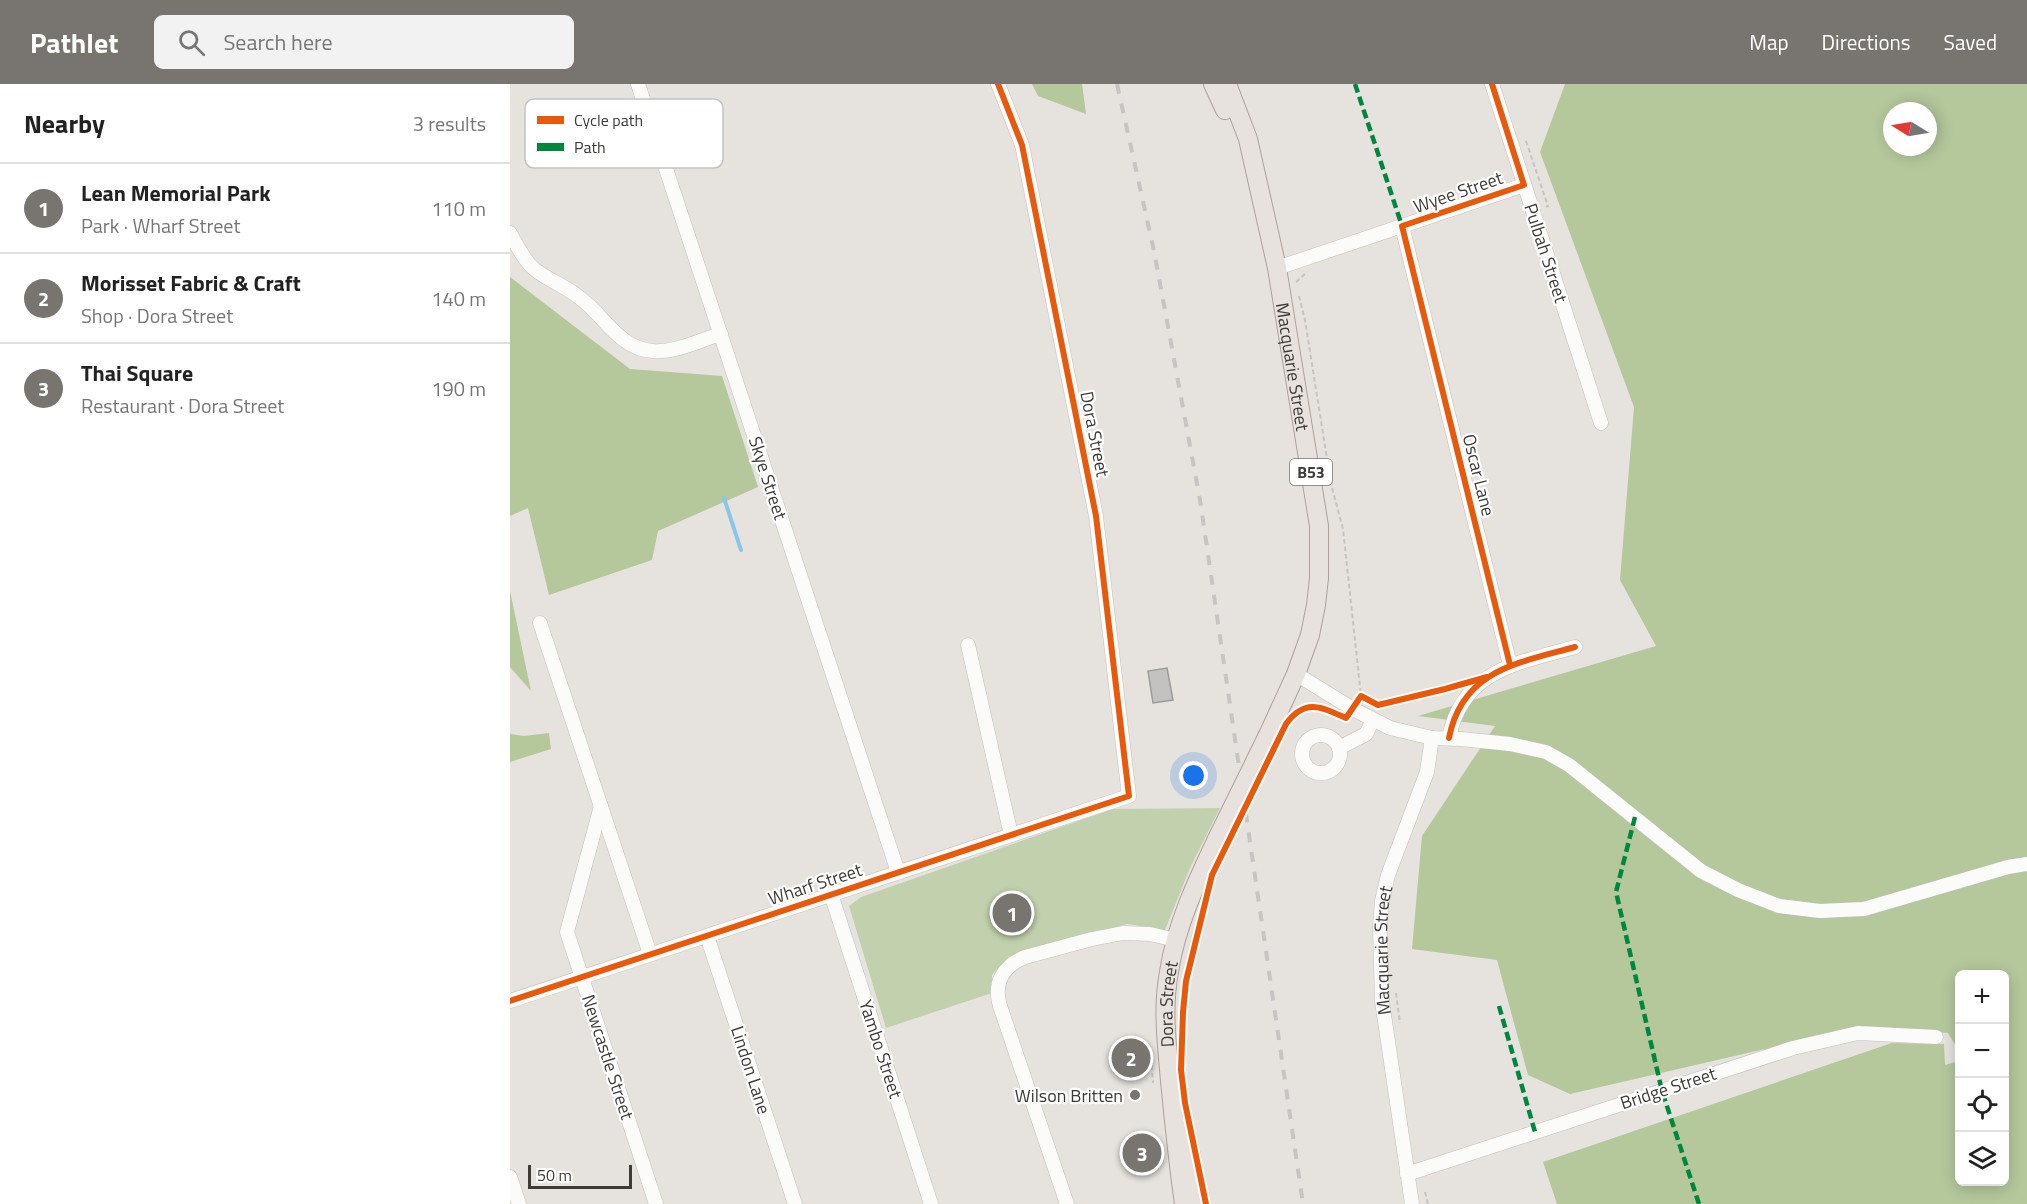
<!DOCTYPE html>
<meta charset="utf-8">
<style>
:root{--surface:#fff;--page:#f2f2f2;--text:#222;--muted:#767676;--line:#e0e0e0;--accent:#787571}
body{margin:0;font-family:"Titillium Web",sans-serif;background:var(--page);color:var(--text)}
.controls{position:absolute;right:18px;bottom:18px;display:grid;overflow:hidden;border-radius:9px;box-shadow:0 3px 15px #0003}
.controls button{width:54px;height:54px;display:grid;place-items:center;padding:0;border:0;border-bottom:2px solid var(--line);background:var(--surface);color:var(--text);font:30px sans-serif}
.compass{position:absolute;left:1373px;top:18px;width:54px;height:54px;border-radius:50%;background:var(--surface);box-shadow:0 3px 15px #0003;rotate:281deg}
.scale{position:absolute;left:18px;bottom:15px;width:104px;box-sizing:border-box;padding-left:6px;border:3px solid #3d3b37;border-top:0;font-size:16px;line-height:21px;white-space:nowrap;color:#3d3b37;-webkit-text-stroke:4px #fff;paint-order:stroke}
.you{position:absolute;left:684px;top:692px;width:21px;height:21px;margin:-15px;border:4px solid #fff;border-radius:50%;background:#1a73e8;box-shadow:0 0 0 9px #1a73e833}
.badge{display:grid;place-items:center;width:39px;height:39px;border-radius:50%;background:var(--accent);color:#fff;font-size:20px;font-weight:700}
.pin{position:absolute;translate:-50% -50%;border:3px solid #fff;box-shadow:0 2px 6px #0006}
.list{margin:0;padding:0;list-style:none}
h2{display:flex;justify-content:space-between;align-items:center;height:78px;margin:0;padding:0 24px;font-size:26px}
h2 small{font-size:20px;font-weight:400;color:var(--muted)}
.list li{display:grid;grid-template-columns:39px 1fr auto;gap:18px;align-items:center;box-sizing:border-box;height:90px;padding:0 24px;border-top:2px solid var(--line)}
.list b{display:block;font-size:22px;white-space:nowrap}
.list p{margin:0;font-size:20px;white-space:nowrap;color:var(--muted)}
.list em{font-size:20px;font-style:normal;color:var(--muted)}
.icon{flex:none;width:33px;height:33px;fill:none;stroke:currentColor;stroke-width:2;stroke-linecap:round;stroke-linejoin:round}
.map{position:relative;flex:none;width:1517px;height:1120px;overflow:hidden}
header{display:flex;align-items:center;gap:36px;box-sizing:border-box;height:84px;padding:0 30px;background:var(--accent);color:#fff}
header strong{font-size:28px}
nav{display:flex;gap:33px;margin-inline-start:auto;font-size:21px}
.search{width:420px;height:54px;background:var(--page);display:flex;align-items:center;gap:15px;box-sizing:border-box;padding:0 21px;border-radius:9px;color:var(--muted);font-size:22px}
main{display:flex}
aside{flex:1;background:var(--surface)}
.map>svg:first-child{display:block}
.green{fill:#c1d1ad}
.forest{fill:#b4c89c;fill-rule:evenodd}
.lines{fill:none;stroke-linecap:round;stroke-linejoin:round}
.stream{stroke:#88c7e7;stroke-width:4}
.building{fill:#c3c2c1;stroke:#9d9b9b;stroke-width:1.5}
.minor-casing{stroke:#c3c0bc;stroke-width:15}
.major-casing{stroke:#aca19a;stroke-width:20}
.path{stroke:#c5c4c2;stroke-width:2;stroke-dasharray:4.5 3;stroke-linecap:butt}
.minor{stroke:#fbfbfa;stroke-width:14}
.major{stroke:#e8e2df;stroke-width:18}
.rail{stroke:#c6c5c4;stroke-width:4;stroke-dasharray:10 10;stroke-linecap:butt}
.major-bridge-casing{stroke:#aca19a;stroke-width:20;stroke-linecap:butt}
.major-bridge{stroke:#e8e2df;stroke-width:18}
.quiet{stroke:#00873e;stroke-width:4.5;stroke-dasharray:9 4.5;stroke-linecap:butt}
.cycleway-casing{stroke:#fff;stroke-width:10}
.cycleway{stroke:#e8590c;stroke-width:6}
.poi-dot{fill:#787571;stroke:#fff;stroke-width:2}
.labels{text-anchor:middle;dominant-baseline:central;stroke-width:4.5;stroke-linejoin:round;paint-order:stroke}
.shield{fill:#fff;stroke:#777673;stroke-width:1.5}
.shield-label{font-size:16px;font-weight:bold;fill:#3d3b37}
.street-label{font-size:18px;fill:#3d3b37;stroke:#fff}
.poi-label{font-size:18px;fill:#3d3b37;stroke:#fff;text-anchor:end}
.key{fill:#fff;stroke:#c5c4c3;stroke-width:1.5}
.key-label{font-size:16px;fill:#3d3b37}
</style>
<header>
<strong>Pathlet</strong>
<div class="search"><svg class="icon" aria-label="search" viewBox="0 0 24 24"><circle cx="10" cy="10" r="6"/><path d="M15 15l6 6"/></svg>Search here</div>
<nav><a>Map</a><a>Directions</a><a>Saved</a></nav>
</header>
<main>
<aside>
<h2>Nearby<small>3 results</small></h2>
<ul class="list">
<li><span class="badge">1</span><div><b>Lean Memorial Park</b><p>Park · Wharf Street</p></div><em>110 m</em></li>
<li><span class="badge">2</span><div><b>Morisset Fabric &amp; Craft</b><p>Shop · Dora Street</p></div><em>140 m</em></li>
<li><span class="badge">3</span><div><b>Thai Square</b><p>Restaurant · Dora Street</p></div><em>190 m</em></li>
</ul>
</aside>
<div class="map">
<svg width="1517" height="1120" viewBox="0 0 1517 1120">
<rect width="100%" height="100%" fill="#e6e2de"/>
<g class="green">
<path d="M710,724L680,784L655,846L617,840L499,873L482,891V909L376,944L339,822L351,813L603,725Z"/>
<path d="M686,836L688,837L675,886L667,976C666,926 672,884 686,836Z"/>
</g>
<g class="forest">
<path d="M522,0H572L576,30L528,12Z"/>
<path d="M1055,0H1517V1120H1047L1033,1078L1382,959L1434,960L1435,981L1449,977L1450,1098H1494V890H1450L1449,967L1438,949L1355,942L1060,1010L1018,991L987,876L902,865L912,752L985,642L908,632L1146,562L1110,496L1124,323L1030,68ZM1382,27H1418V63H1382Z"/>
<path d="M0,193L120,285L212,292L248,403L148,447L142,476L39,511L18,424L0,432Z"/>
<path d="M0,507L21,607L0,583Z"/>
<path d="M39,649L41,665L0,678V650L14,652Z"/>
</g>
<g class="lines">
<path class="stream" d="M214,414L231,466"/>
</g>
<path class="building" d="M657,584L663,616L643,619L638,587Z"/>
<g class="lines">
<defs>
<g id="minor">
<path d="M128,0L388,788"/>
<path d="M982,0L1091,339"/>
<path d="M892,142L1000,581"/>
<path d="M0,149C7,161 13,175 23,184C37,196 56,202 70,214C95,232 109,265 143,267C165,269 190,256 211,250"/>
<path d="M767,184L1014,101"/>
<path d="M30,539L140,870"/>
<path d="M458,561L501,751"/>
<path d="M786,590L843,625L880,644L922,654L951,655L1000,660L1036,668L1059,681L1191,787L1228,806L1269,822L1310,827L1354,825L1498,783L1517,780"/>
<circle cx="811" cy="670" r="19"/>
<path d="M939,654C952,586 1008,579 1065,563"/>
<path d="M829,664L856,650L863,636"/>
<path d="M91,722L57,848L146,1120"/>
<path d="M321,810L421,1120"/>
<path d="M197,852L285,1120"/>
<path d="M0,917L619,712L586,432L512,61L488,0"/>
<path d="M897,1090L1283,964L1348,949L1426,953"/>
<path d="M0,1093L9,1120"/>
<path d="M557,1120L490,922C483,899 493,882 515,873L582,855L613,849L640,850L666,856"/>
<path id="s1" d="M902,1120L872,917L870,842L872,817L878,791L917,688L922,654"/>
</g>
<g id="major">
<path d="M703,0L715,26"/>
<path id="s2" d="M717,0L738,55L767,184L809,442V494L806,521L800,551L786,590L758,651"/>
<path d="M674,1041L681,1072L687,1120"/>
<path id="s3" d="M674,1120C668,1079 664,1038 660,997C657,960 652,925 659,888C666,841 687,797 707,755"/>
</g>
</defs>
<use href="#minor" class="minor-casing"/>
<use href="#major" class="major-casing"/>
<g class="path">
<path d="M1016,57L1038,122L1036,123"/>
<path d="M786,198L795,190"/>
<path d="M789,212L795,236L821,400L833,445L851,612"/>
<path d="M886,909L890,939"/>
<path d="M641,974L643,999"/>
<path d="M915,1108L918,1120"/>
</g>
<use href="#minor" class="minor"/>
<use href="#major" class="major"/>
<path class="rail" d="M607,0L644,167L690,416L793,1120"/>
<defs>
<path id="major-bridge" d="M707,755L758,651"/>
</defs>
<use href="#major-bridge" class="major-bridge-casing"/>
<use href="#major-bridge" class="major-bridge"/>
<g class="quiet">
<path d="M845,0L892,142"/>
<path d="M1125,733L1106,808L1152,1007L1189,1120"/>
<path d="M989,922L1025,1048"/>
</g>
<defs>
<g id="cycleway">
<path d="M982,0L1014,101L892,142L1000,581"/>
<path d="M939,654C952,586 1008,579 1065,563"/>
<path d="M0,917L619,712L586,432L512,61L488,0"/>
<path d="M696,1120L675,1019L671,986L673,928L676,897L702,791L776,640C795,614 811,623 836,634L851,612L868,621L935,605L977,593"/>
</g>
</defs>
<use href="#cycleway" class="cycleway-casing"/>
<use href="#cycleway" class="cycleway"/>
</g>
<circle class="poi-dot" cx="625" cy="1011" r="6"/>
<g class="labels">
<rect class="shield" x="780" y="375" width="42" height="26" rx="4.5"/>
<g class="shield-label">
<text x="801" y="388">B53</text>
</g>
<g class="street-label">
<text transform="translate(948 108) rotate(-19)">Wyee Street</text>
<text transform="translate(1036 169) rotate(72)">Pulbah Street</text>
<text stroke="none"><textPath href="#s2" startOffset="291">Macquarie Street</textPath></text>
<text transform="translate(585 350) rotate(79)">Dora Street</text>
<text transform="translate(969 391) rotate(76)">Oscar Lane</text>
<text transform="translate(258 394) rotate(72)">Skye Street</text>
<text transform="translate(305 800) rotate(-18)">Wharf Street</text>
<text stroke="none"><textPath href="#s1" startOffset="256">Macquarie Street</textPath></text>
<text stroke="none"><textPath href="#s3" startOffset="201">Dora Street</textPath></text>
<text transform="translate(371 965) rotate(72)">Yambo Street</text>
<text transform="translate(98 973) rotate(72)">Newcastle Street</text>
<text transform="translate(241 986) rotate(72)">Lindon Lane</text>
<text transform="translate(1158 1004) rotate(-18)">Bridge Street</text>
</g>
<g class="poi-label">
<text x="613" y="1011">Wilson Britten</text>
</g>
</g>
<rect x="15" y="15" width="198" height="69" rx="9" class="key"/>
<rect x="27" y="32" width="27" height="8" fill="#e8590c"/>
<rect x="27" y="59" width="27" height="8" fill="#00873e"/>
<g class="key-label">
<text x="64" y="42">Cycle path</text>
<text x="64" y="69">Path</text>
</g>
</svg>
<div class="controls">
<button>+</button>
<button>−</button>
<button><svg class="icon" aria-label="locate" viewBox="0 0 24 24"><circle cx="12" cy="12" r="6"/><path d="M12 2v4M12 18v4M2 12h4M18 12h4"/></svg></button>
<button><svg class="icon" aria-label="layers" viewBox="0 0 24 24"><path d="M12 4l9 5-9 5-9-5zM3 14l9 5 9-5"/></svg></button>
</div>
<svg class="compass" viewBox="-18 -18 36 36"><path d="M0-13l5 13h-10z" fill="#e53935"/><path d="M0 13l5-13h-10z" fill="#767676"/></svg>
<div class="scale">50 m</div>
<div class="you"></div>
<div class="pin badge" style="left:502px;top:829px">1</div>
<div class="pin badge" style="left:621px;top:974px">2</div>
<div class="pin badge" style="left:632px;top:1069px">3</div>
</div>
</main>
